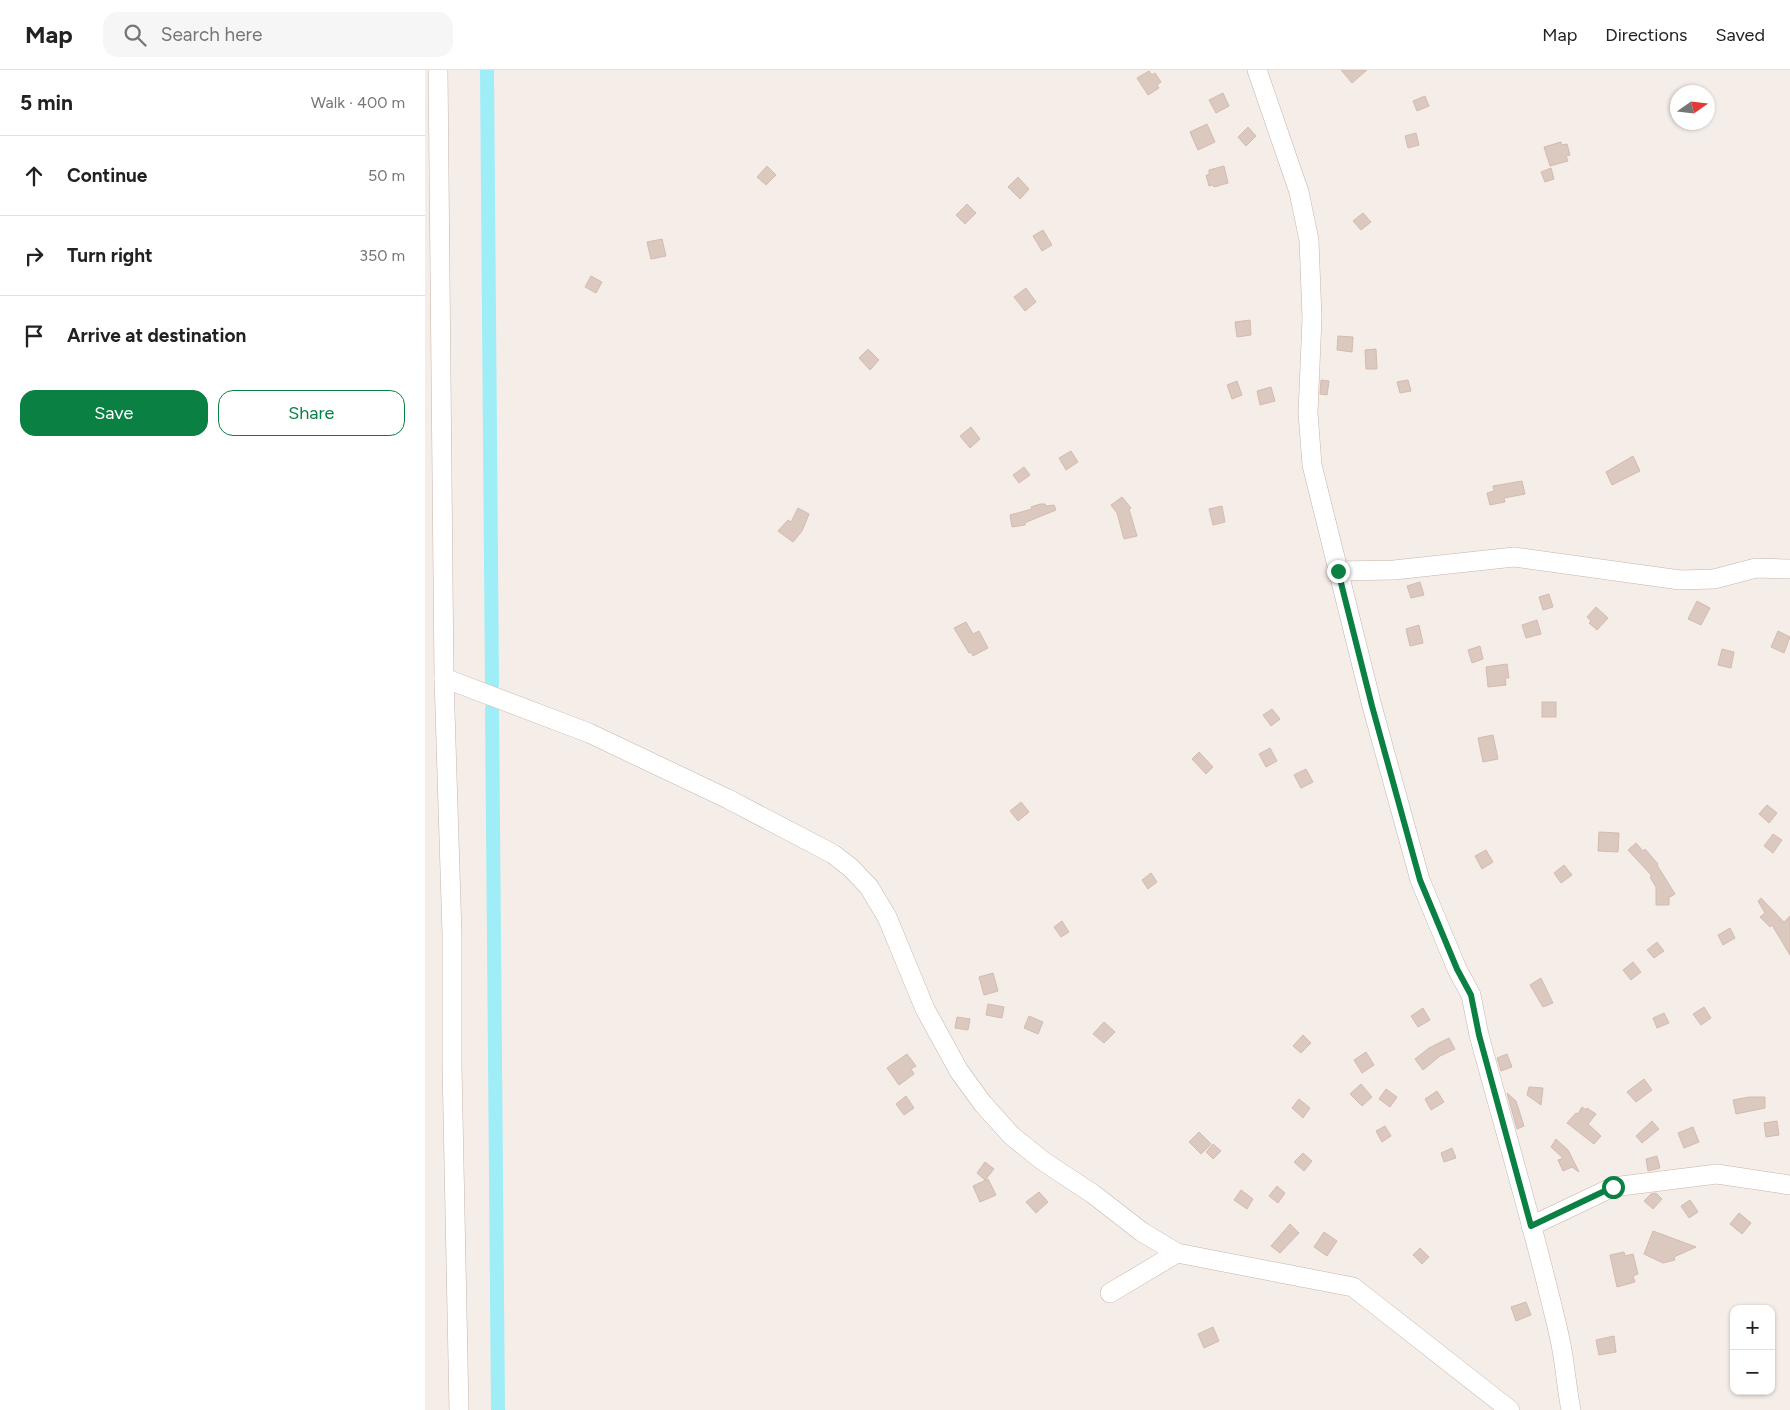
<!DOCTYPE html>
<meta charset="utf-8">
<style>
:root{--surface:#fff;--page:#f6f6f6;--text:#222;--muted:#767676;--line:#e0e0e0;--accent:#0b8043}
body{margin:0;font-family:Figtree,sans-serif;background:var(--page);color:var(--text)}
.controls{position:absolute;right:15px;bottom:15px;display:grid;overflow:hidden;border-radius:10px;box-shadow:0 1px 4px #0004}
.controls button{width:45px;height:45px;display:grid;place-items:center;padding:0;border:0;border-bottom:1px solid var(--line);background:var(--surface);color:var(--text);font:25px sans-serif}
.compass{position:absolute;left:1245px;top:15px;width:45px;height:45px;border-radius:50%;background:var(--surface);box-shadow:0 1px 4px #0004;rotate:76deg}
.stop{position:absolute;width:15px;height:15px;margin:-11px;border:4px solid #0b8043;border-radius:50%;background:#fff}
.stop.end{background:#0b8043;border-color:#fff;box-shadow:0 1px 5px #0008}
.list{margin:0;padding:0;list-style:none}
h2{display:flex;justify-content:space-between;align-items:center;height:65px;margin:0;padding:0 20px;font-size:21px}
h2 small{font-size:16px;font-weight:400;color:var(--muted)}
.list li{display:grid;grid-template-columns:32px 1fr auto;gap:15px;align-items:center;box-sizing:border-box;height:80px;padding:0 20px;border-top:1px solid var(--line)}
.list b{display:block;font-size:19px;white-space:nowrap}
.list em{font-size:16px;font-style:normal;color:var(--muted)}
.actions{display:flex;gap:10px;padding:15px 20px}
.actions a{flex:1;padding:11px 0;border:1px solid var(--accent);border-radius:15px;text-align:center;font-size:18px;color:var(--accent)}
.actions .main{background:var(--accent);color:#fff}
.icon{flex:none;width:28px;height:28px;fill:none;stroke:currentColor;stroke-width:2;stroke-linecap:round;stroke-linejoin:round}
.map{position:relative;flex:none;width:1365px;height:1340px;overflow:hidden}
header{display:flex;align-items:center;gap:30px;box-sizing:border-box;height:70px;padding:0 25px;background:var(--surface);border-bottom:1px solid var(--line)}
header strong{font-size:24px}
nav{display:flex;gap:28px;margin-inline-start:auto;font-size:18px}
.search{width:350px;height:45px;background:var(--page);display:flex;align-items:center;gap:12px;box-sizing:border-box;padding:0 18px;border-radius:15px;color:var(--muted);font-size:19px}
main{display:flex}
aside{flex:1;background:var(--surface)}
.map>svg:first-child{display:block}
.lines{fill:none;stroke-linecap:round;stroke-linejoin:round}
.canal{stroke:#9fedf7;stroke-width:14}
.building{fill:#dbc8bf;stroke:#d4bbaf}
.minor-casing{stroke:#c5b5ac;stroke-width:20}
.minor{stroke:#fff;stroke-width:19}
.route{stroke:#0b8043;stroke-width:6}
</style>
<header>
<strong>Map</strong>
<div class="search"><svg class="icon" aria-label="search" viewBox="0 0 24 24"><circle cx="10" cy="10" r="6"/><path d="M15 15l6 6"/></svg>Search here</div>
<nav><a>Map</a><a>Directions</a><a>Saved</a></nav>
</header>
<main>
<aside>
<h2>5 min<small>Walk · 400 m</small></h2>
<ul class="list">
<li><svg class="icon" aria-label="ahead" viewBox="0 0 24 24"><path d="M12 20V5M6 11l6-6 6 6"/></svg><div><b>Continue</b></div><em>50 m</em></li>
<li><svg class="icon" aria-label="right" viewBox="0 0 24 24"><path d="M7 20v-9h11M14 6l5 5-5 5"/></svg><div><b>Turn right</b></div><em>350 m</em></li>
<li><svg class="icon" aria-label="arrive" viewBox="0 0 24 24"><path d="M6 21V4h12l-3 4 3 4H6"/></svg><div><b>Arrive at destination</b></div></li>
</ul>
<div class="actions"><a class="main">Save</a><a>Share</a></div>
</aside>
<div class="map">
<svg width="1365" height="1340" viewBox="0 0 1365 1340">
<rect width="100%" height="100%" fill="#f5ede8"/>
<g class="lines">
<g class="canal">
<path d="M62,0L67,614"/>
<path d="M67,639L73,1340"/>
</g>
</g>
<g class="building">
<path d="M916,0H942L927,13Z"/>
<path d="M724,1L727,5L730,3L736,12L732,15L734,18L723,25L712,8Z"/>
<path d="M798,23L804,36L791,43L784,30Z"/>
<path d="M1000,26L1004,36L992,41L988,31Z"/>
<path d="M782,54L790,72L773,80L765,62Z"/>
<path d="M823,57L831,66L821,76L813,67Z"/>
<path d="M991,63L994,75L983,78L980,66Z"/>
<path d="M1136,72L1137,75L1142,74L1145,85L1141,86L1143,91L1125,96L1119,77Z"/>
<path d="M342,96L351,105L341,115L332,107Z"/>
<path d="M799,96L803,113L789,117L788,115L784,116L781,105H784V100Z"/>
<path d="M1126,98L1129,109L1120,112L1116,102Z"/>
<path d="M593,107L604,119L595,129L583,117Z"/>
<path d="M542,134L551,143L540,154L531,145Z"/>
<path d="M938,143L946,152L936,160L928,151Z"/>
<path d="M618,160L627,175L617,181L608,166Z"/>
<path d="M237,169L241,186L226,189L222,172Z"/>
<path d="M166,206L177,212L171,223L160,217Z"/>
<path d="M601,218L611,232L600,241L589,227Z"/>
<path d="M825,250L826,265L812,267L810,252Z"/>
<path d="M913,266L928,267L927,282L912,280Z"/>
<path d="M443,279L454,290L445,300L434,288Z"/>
<path d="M951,279L952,299H941L940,280Z"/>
<path d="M896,310L904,311L902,325L895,324Z"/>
<path d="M983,310L986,321L975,323L972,312Z"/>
<path d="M812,311L817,325L807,329L802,315Z"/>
<path d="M846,317L850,331L835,335L832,321Z"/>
<path d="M546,357L555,369L545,378L535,366Z"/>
<path d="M646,381L653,392L641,400L634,388Z"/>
<path d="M1208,386L1215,401L1187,415L1181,402Z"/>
<path d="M599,397L605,405L594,413L588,405Z"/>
<path d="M1097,411L1100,424L1079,428L1080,432L1065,435L1062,423L1069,421L1068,416Z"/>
<path d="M697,427L706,438L704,439L712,466L699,469L692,443L686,435Z"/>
<path d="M615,434H620L621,436L629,435L631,440L604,451L600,453V455L587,457L585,445L607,439L606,437Z"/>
<path d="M797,436L800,452L788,455L784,439Z"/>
<path d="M373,438L384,444L377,461L368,472L353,461L363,450L366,452Z"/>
<path d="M995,512L999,525L986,528L982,516Z"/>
<path d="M1124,524L1128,537L1118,540L1114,527Z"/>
<path d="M1272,531L1285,538L1276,555L1263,549Z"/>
<path d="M1171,537L1183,548L1172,560L1164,553L1166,551L1162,547Z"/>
<path d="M1112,550L1116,564L1101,568L1097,555Z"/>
<path d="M541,552L548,564L554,561L563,578L548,586L546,582L544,583L529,558Z"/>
<path d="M994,555L998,573L985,576L981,559Z"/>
<path d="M1353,561L1365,567L1359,583L1346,577Z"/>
<path d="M1055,576L1058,589L1047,593L1043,580Z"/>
<path d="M1297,579L1309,582L1306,598L1293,595Z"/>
<path d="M1082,594L1084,608H1080L1081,615L1063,617L1061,597Z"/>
<rect x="1117" y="632" width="14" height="15"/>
<path d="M847,639L855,649L846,656L838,645Z"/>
<path d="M1068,665L1073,689L1058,692L1053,668Z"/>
<path d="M845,678L852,691L841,697L834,684Z"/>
<path d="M774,682L788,697L781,704L767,689Z"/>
<path d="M881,699L888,712L876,718L869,705Z"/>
<path d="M596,732L604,742L593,751L585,741Z"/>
<path d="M1342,735L1352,743L1344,753L1334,744Z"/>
<path d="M1174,762L1194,763L1193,782L1173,781Z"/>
<path d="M1348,764L1357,770L1348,783L1339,776Z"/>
<path d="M1211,773L1218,781L1220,779L1233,794L1232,795L1250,824L1245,827L1244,826V835H1231V817L1225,807L1227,806L1203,780Z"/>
<path d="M1061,780L1068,792L1057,799L1050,786Z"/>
<path d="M1139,795L1147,805L1136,813L1129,803Z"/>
<path d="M726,803L732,812L723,819L717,810Z"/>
<path d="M1336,828L1359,852L1365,846V885L1347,855L1345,857L1335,847L1340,843L1333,831Z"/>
<path d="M637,851L644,862L636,867L629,857Z"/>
<path d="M1305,858L1310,868L1298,875L1293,865Z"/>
<path d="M1232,872L1239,881L1229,888L1222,880Z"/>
<path d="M1208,892L1216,902L1206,910L1198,900Z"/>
<path d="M568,903L573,921L559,925L554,907Z"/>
<path d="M1116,908L1128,933L1118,937L1105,915Z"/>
<path d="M563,934L579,937L577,948L561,945Z"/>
<path d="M1279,937L1286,948L1276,955L1268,944Z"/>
<path d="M998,938L1005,950L993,957L986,946Z"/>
<path d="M1239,943L1244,953L1232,958L1228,948Z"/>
<path d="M604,946L618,952L613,964L599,958Z"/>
<path d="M532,947L545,949L543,960L530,958Z"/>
<path d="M679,952L690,962L679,973L668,964Z"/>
<path d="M878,965L886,973L876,983L868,976Z"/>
<path d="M1024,968L1030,979L1015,986L998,1000L990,989L1004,978Z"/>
<path d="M941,982L949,995L937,1003L929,990Z"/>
<path d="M482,984L491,996L486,999L489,1004L474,1015L462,998Z"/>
<path d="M1082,984L1087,997L1076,1001L1072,988Z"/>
<path d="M1219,1009L1227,1020L1211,1032L1202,1022Z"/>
<path d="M936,1014L947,1027L937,1036L925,1024Z"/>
<path d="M1104,1017L1118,1018L1116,1035L1102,1025Z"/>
<path d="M961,1019L972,1027L965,1037L954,1029Z"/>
<path d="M1012,1021L1019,1032L1006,1040L1000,1029Z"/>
<path d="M1082,1023L1091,1031L1099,1056L1092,1059Z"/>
<path d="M481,1026L489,1038L479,1045L471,1034Z"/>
<path d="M1324,1027H1340V1038L1311,1044L1308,1030Z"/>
<path d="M874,1029L885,1038L878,1048L867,1038Z"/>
<path d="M1157,1037L1161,1040L1162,1038L1171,1044L1163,1054L1176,1066L1169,1074L1142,1053L1151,1043L1153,1044Z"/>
<path d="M1227,1051L1234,1059L1217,1073L1211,1066Z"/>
<path d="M1352,1051L1354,1065L1341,1067L1339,1053Z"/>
<path d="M960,1056L966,1066L957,1072L951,1061Z"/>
<path d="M1268,1057L1274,1072L1259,1078L1253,1063Z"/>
<path d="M774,1062L786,1074L776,1084L764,1072Z"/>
<path d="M1131,1069L1143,1080L1154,1102L1147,1097L1138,1101L1133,1090L1138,1088L1126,1077Z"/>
<path d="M788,1074L796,1081L788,1089L781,1082Z"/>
<path d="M1027,1078L1031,1088L1019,1092L1016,1083Z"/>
<path d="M878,1083L887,1091L879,1101L869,1092Z"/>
<path d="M1232,1086L1235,1098L1223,1101L1221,1089Z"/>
<path d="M560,1092L569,1099L560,1110L552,1103Z"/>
<path d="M563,1109L571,1125L555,1132L548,1116Z"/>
<path d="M852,1116L860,1123L853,1133L844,1126Z"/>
<path d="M816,1120L828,1129L822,1139L809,1130Z"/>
<path d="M614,1122L623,1132L611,1143L601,1132Z"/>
<path d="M1231,1123L1237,1129L1228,1139L1219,1131L1226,1124Z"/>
<path d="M1265,1130L1273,1142L1264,1148L1256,1136Z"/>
<path d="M1314,1143L1326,1153L1317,1164L1305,1154Z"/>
<path d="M865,1154L874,1163L855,1183L846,1176Z"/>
<path d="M1228,1161L1255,1171L1271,1177L1249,1187L1250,1190L1238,1193L1219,1184Z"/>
<path d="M899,1162L912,1171L902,1186L889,1177Z"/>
<path d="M995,1178L1004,1187L997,1194L988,1185Z"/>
<path d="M1199,1182L1200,1186L1208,1184L1213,1204L1208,1206L1210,1212L1192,1217L1185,1185Z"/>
<path d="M1101,1232L1106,1245L1091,1251L1086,1237Z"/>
<path d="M788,1257L794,1271L779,1278L773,1264Z"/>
<path d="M1189,1266L1191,1282L1174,1285L1171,1270Z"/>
</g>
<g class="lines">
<defs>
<g id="minor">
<path d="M13,0L19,608L27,865V995L34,1340"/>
<path d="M832,0L874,122L884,170L887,248L883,343L887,395L947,636L995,810L1032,899L1046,925L1054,965C1081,1065 1111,1164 1134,1265C1140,1290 1141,1315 1146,1340"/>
<path d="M913,501L969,500L1089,487L1255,510L1289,509L1331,498L1365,499"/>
<path d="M19,608L164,663L303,729L408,784L426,798L444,817L462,847L500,939L534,1001L558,1034L587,1066L618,1091L668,1124L717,1162L752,1183L928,1217L1085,1340"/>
<path d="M1106,1156L1188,1117L1292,1104L1365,1115"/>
<path d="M685,1223L752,1183"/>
</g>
</defs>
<use href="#minor" class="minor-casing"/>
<use href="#minor" class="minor"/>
</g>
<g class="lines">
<path class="route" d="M913,501L947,636L995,810L1032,899L1046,925L1054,965L1106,1156L1188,1117"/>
</g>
</svg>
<div class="controls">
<button>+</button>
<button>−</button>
</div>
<svg class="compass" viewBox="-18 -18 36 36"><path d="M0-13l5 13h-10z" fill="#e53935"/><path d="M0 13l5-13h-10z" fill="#767676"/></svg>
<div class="stop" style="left:1188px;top:1117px"></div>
<div class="stop end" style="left:913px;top:501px"></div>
</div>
</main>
